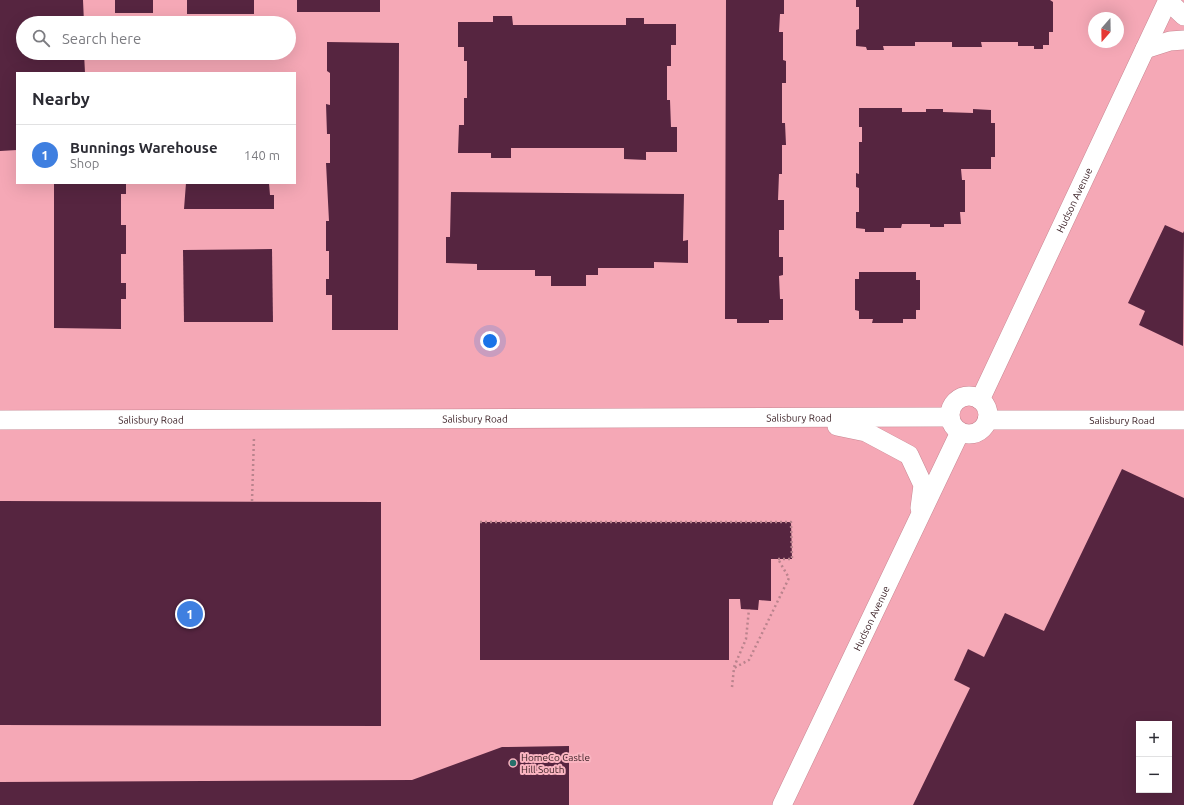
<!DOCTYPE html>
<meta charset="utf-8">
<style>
:root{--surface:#fff;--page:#f2f2f3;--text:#2b2b33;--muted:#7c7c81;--line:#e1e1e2;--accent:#26706a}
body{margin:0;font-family:Ubuntu,sans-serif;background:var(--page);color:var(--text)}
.controls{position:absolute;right:12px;bottom:12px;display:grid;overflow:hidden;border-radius:0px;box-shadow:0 4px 16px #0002}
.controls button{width:36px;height:36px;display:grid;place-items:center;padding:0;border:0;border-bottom:1px solid var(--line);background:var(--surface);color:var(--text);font:20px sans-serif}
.compass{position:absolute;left:1088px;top:12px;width:36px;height:36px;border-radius:50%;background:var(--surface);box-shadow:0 4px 16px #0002;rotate:200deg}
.you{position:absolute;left:490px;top:341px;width:14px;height:14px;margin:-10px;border:3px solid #fff;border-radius:50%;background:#1a73e8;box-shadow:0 0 0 6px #1a73e833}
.badge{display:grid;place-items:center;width:26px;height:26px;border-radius:50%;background:var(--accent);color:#fff;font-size:13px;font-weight:700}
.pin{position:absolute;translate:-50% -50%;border:2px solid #fff;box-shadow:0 1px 4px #0006}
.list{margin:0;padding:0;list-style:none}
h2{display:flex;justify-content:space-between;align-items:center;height:52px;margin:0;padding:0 16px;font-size:17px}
h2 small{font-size:13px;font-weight:400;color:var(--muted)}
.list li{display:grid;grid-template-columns:26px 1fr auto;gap:12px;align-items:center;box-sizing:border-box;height:60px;padding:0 16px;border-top:1px solid var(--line)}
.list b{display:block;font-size:15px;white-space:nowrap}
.list p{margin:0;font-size:13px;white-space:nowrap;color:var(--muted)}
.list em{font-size:13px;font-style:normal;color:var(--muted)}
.icon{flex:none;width:22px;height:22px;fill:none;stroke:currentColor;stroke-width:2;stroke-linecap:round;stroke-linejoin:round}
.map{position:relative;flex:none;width:1184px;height:805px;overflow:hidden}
.search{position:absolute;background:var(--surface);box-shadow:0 4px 16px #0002;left:16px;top:16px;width:280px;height:44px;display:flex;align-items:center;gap:10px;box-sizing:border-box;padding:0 14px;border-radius:22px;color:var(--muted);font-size:15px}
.panel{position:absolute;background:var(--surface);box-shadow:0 4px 16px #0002;left:16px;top:72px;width:280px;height:112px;border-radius:0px}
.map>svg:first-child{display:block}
.built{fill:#f5a8b6;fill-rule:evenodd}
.building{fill:#562540;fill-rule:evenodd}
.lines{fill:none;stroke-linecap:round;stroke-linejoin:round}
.minor-casing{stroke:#c88692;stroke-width:20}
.path{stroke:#ba838d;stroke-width:2.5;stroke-dasharray:2 3;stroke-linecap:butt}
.minor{stroke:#fff;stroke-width:19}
.poi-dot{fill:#26706a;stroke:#fab5c1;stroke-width:1.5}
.labels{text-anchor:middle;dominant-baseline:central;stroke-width:4;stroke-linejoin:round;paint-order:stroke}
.street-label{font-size:10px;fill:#3b2126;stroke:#fab5c1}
.poi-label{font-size:10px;fill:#3b2126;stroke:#fab5c1;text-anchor:start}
</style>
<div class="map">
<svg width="1184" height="805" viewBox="0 0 1184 805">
<rect width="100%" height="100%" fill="#fab5c1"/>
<path class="built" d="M0,0H1184V805H0ZM1094,18H1118V42H1094ZM23,23H289V53H23ZM17,73H295V183H17ZM1139,724H1169V790H1139Z"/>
<g class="building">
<path d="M0,0H83L84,23H23V53H84L85,73H17V150L0,151Z"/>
<rect x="115" y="0" width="38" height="13"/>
<rect x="187" y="0" width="67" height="14"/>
<rect x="297" y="0" width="83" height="12"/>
<path d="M726,0H784V14H780L779,32H783V60L786,61V83H782V123H785L786,145H782V174H779L778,200H784V230H779V257H783V275L779,276L780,299H783V320H769V323H737V319H725Z"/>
<path d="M856,0H1050L1053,2V32H1049V45H1043V49H1034V46H1018V42H981L982,47H952V42H915V46H883L884,50H867L866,47L856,46V30L859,29V7H856Z"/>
<path d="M493,16H512L513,25H626V18H644V24H676V45H671V66H667V100H670L671,127H677V152H646V160L624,159V148H511V158H491V153H458L459,125H464V98H467V61H464V47H458V22H493Z"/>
<path d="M327,42L399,43L398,330H332V295H326V279H329V251H326V221H329L326,163H330V134H327L326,104L330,105V73L327,71Z"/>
<path d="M859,108H902V112H926V109H943V112L973,113V109L991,110V123H995V157H991V169H961L962,180H965V212H960L961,224H944V227H930V224H902L901,228H884V232H865V229L856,228V212H859V188L856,187V173L859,174V142H862V127H859Z"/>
<path d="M54,183H126V194H121V225H126V254H121V283H126V299H121V329L54,328Z"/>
<path d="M186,183H269L270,195H274V209H184Z"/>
<path d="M451,192L684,194L683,241L688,240V263L654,262V268H598V275H586V286H551V276H535V270H477V264L446,263V237H450Z"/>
<path d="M1165,225L1183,233L1184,231L1183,346L1139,325L1145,311L1128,303Z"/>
<path d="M272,249L273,322H184L183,250Z"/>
<path d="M859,272H916V280H920V310H916V319H903V323H872L873,319H859V311L855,310V279H859Z"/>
<path d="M1122,469L1184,498V805H913L970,688L954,680L968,649L984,657L1005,613L1044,631ZM1139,724H1169V790H1139Z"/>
<path d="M0,501L381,502V726L0,725Z"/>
<path d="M480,522H791L792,559H771V601L759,600L758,610L741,609L740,599H729V660H480Z"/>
<path d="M569,746V805H0V782L412,780L502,747Z"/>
</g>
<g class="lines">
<defs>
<g id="minor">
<path d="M1168,1L1184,16"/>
<path d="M1145,49L1170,41L1184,40"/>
<circle cx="969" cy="415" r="19"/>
<path id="s1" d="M980,400L1168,0"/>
<path id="s2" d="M0,420L950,417"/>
<path id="s3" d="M987,420H1184"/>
<path d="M837,426L866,432L909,455L923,485L920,508"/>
<path id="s4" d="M782,805L960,432"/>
</g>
</defs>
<use href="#minor" class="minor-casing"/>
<g class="path">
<path d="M252,501L254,437"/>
<path d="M480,522H791L792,559H778"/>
<path d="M734,667L746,639L749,609"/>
<path d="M732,687L734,668L749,660L789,578L778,559"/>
</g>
<use href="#minor" class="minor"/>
</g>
<circle class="poi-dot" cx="513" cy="763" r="4"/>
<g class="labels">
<g class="street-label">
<text stroke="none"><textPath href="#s1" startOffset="221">Hudson Avenue</textPath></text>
<text stroke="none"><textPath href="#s2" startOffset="799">Salisbury Road</textPath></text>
<text stroke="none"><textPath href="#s2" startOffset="151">Salisbury Road</textPath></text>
<text stroke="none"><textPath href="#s2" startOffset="475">Salisbury Road</textPath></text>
<text stroke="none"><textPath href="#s3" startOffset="135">Salisbury Road</textPath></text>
<text stroke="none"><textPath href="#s4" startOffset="207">Hudson Avenue</textPath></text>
</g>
<g class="poi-label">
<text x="521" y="757">HomeCo Castle<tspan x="521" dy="12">Hill South</tspan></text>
</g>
</g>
</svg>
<div class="controls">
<button>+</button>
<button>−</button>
</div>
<svg class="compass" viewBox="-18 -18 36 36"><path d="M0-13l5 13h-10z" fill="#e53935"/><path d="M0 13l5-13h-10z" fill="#7c7c81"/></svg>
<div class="you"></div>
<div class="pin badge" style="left:190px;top:614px;background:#3f7fe0">1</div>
<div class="search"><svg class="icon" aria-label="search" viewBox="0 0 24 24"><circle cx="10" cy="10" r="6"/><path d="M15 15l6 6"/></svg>Search here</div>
<section class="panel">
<h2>Nearby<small></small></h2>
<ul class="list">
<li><span class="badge" style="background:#3f7fe0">1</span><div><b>Bunnings Warehouse</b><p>Shop</p></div><em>140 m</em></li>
</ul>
</section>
</div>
